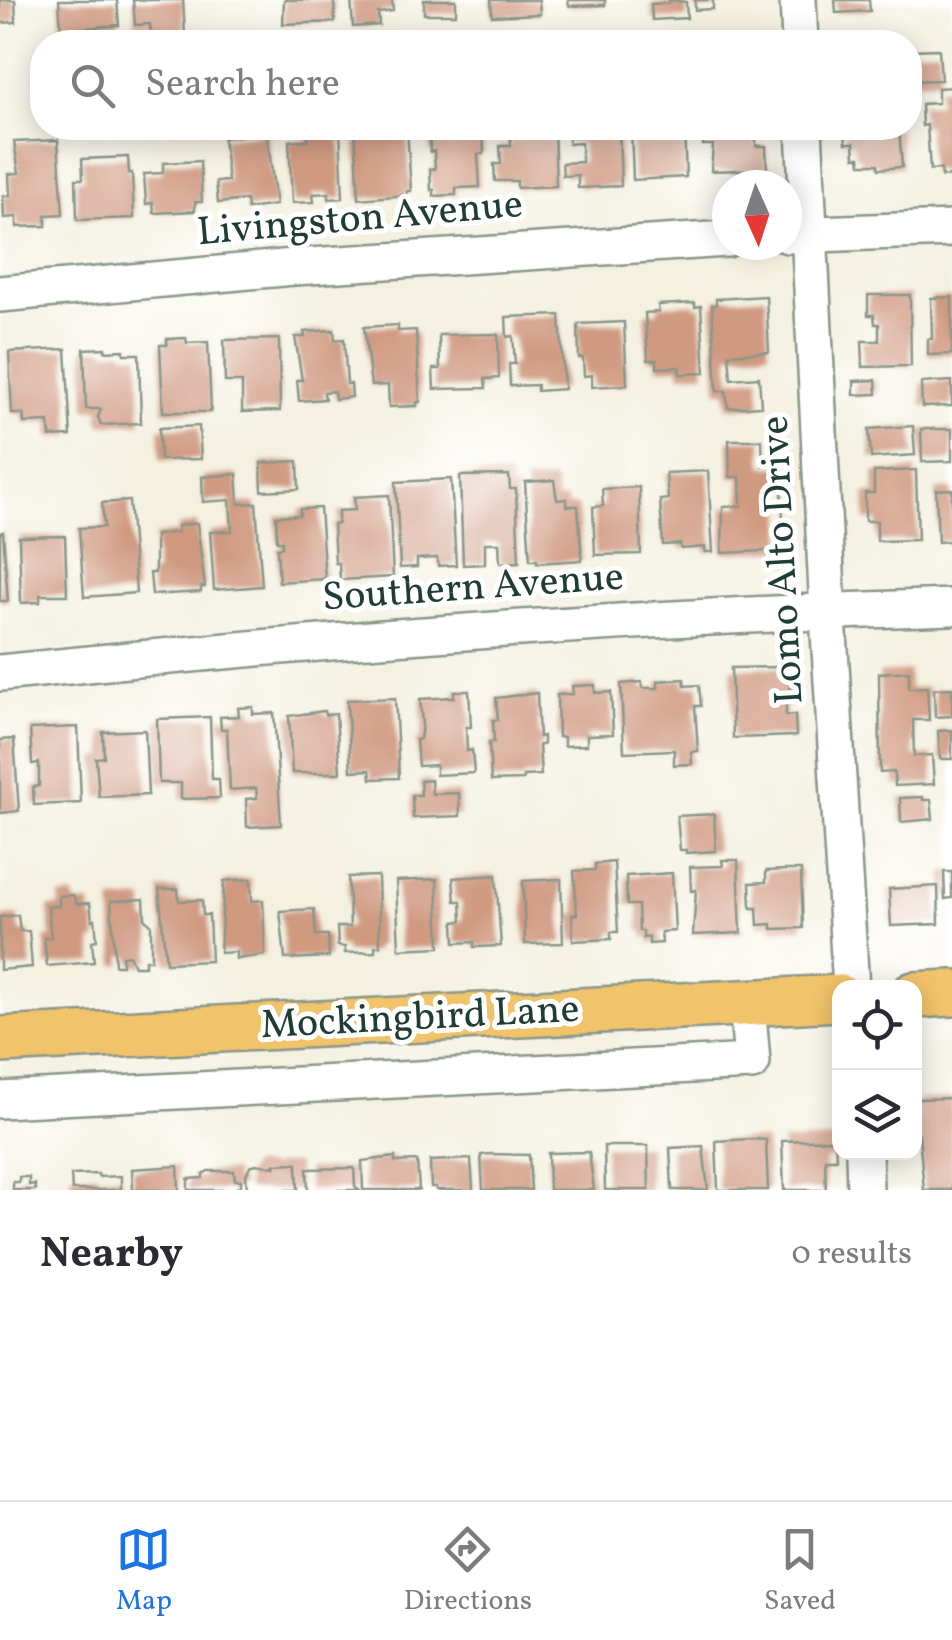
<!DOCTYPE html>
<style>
:root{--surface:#fff;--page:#f7f7f7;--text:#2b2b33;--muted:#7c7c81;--line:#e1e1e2;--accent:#1a73e8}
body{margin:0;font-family:Vollkorn,serif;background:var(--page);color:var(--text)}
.controls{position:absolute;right:30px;bottom:30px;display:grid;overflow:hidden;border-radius:20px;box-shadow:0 5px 25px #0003}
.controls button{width:90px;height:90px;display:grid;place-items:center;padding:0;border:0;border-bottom:2px solid var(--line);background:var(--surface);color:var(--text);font:50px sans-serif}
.compass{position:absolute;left:712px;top:170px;width:90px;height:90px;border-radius:50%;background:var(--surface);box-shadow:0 5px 25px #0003;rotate:177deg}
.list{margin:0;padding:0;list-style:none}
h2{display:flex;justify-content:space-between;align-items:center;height:130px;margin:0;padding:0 40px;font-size:42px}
h2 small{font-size:32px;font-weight:400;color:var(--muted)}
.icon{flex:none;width:55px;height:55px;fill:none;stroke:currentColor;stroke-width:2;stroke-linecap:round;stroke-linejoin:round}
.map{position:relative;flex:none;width:952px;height:1190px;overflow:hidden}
.search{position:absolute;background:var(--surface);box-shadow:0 5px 25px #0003;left:30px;right:30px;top:30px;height:110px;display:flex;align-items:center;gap:25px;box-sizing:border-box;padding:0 35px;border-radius:40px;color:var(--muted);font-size:38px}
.sheet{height:310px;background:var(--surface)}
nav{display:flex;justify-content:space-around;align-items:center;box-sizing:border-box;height:140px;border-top:2px solid var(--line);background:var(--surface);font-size:28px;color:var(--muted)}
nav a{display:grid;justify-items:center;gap:5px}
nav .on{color:var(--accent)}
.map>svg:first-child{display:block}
.building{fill:#d09a81}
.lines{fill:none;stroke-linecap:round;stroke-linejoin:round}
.minor-casing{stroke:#8a978a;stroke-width:40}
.major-casing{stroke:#8a978a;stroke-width:50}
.minor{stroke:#fff;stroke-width:35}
.major{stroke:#f1c36a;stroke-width:45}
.labels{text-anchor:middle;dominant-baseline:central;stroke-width:10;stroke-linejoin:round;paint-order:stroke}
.street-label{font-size:40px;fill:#1f3d34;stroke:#fff}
</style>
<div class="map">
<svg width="952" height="1190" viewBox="0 0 952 1190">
<rect width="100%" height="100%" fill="#fff"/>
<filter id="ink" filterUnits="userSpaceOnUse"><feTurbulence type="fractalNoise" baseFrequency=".01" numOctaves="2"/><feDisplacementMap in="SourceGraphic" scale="20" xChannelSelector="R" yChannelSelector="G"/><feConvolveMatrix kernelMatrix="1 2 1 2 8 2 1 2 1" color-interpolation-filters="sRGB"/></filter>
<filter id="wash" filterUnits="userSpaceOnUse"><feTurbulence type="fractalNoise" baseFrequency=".0048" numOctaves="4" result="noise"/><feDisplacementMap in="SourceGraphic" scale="40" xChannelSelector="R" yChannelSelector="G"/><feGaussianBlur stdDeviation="2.25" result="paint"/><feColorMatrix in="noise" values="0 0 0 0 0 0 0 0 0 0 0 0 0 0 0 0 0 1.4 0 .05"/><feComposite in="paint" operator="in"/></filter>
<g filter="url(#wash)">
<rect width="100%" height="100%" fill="#f4f1e1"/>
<g id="blocks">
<g class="building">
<path d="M0,0H15L16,22L0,23Z"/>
<path d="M59,0H117L119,25L61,30Z"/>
<path d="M133,0H183L185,35L151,37L150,24L135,25Z"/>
<path d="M334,0L335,22L283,24L284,0Z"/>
<path d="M351,0H392L393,11L378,13L379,25L353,27Z"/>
<rect x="424" y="0" width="32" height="14"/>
<path d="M491,0H539L540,14L492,16Z"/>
<path d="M568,0H605V5L569,6Z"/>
<path d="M669,0L686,2L687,18L652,20L651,4L669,3Z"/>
<path d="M695,0H713V9L695,10Z"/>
<path d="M835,0H869L870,11L836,13Z"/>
<path d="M377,36V42H334V39Z"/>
<path d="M939,49L941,80L910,81V50Z"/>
<path d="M952,87V176L942,177L941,169L930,170L927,125L922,126L921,104L938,103V88Z"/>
<path d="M308,128H340L343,198L329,199V193L313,194L314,202L292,203L289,141L308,140Z"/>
<path d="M355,128H407L411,191H407V195L359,199Z"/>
<path d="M429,128H483L484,154H478L480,187L456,188V195L434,196V190H431L430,169H435L434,151L430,152Z"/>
<path d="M510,128H554L556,186L517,188V181H495L494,164H501L500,146H511Z"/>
<path d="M568,128H619L621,186L578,188V175L563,176L562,163L582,162L581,143L569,144Z"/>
<path d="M631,128H684L686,177L633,180Z"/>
<path d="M702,128H756V146H766L767,169L711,171L713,145H703Z"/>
<path d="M845,128H899L902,167L879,169L878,164H861L860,157H855L854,143H846Z"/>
<path d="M267,133L276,205L247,209L246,200L218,203L216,182L228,181L223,138Z"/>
<path d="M58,140L63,214L46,215V226L17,227V217L4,218L3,196H10L9,174L19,173L14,142Z"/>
<path d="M128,157L129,173H132L134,218L77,220L76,179H83L82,159Z"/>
<path d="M200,161L202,202H195V211L154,213L153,203L146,204L144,174L163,173V163Z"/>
<path d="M868,295H910L911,366L863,367L862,341H879V324H875L874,315H868Z"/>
<path d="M766,296L769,352L729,354L731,379L759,377L761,406L728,408L726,391H717L712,305H716V299Z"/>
<path d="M952,297V354L928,355V339H932L931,298Z"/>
<path d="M695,303V307L701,306L705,373L680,374L679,367L657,368V360H648L645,313L659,312L658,305Z"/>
<path d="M560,315L564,389L537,391V385L510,386L509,364H515L513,336L507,337L506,317Z"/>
<path d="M624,322L627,385L592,387V375L584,376L583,358H579L578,324Z"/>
<path d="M398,325V331L416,330L420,402H417V406L389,407L388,385L371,386L364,327Z"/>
<path d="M334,330L335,340L344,339L347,384H351L352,397L335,399L334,391L324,392L325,399L299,401L297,380H302L295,337H305L304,332Z"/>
<path d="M498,334L499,378L485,379L486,388L434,389L433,369H440L439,335Z"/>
<path d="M186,338L187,343L208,342L211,412H163L160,345H167V339Z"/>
<path d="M279,339L280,411L242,412V382H225L224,340Z"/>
<path d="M105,348V351L124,350V354H139L141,423L101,425L98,417L101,409H86L84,349Z"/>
<path d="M66,349L71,436L50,437L49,422L24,423L23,414H12L9,352Z"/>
<path d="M876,380L877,394L854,395V381Z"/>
<path d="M952,381V406L922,407L921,383Z"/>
<path d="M199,426L201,459L160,460L159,428Z"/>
<path d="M913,426L915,455L871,458L869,429Z"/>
<path d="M921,429H952V461L922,462Z"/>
<path d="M729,440H762L763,466H781L784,550L722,553L723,507L741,506L740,477H730Z"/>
<path d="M298,461L299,489L262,491L261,463Z"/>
<path d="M916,470L918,540L877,541V521H865V493H874V472Z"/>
<path d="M708,471L713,552H705V547L681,549L680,544L663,545L660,500L668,499L666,473Z"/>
<path d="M237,474L239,504L256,503L262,586L214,590L210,532L232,531L230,500L203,502L202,477Z"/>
<path d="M509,475L510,489H516L519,562L500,563L499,543H485V564L463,565L460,476Z"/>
<path d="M451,479L456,565L438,566L437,558L417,559V567L400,568L396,482Z"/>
<path d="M554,480L557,500L567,499V506H578L582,560L537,563V560H530L525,482Z"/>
<path d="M639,487L641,554L595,555L593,507L603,506L602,489Z"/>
<path d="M952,489V541L938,542L936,490Z"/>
<path d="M389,495L393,577L340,580L339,563H335L333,524H338V511L355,510L354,497Z"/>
<path d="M129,501L136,593L84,597L79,528L104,527L102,503Z"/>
<path d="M320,508L325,579L279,582L277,548L282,547V541H277L276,516L300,515V509Z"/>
<path d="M197,523L205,587H201V592L152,595L150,573H155V535L178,532L177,526Z"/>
<path d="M3,532L8,601H0V533Z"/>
<path d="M65,536L67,595H40V602L21,603L19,537Z"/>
<path d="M779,667V676L790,675L791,702H786V716L795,715L796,736L733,738L731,668Z"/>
<path d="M909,671V688L927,687L929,720H913L914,756L932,755L934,784L895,786L894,772L880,773L879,673Z"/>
<path d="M684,679L685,686L699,685L701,706H695L698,751L691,752L692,764L674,765V750L624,752L621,684L642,682L643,688H658V681Z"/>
<path d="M595,685V693L611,692L613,734L587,735V745L564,746V737H558L557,695L573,694L572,686Z"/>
<path d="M952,688V716L935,717L934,689Z"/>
<path d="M454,691H469L471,727H466L467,751L472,750L474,773L436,775V765L418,766L416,740L420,739L422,725L420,699L454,697Z"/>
<path d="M537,693L539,737L543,736V745H539L541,775L523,776V780L491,781L489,742H494L493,720H498L496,698Z"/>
<path d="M395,698L399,778L371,779L370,770L351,771L347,700Z"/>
<path d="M253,707V714L274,713L281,825L247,827L246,799L257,798L256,788L230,790L227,729H221L220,717L239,716L238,708Z"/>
<path d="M324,711L325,715L336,714L340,773H292L289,716Z"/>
<path d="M210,717L212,779H219L220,798L181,799V783H159L157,719Z"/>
<path d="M78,727L81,803L34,805L33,787L39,786V763L32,764L30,729Z"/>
<path d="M145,730L148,795L99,797L96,758L104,757L103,732Z"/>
<path d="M952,730V759H940L938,731Z"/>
<path d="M14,739L19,811L0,813V740Z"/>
<path d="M431,780L432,794L459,793L460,816L413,818L412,795H421L420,781Z"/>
<path d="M923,797V800H931L933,819L901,822L900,798Z"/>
<path d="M714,814L716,851L686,853V850H680L677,816Z"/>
<path d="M722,860H738L741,933L693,935L696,890L691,891L690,867L723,866Z"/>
<path d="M614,862L618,932H611V939L573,941L572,915L577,914L574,871L595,870V864Z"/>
<path d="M787,870H801L803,928L772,929V924L758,925L757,908H751L750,883L766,882V871Z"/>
<path d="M944,872H952V898L945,899Z"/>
<path d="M672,873L675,931L661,932L662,943L649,944V937L643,938V931H639L638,905H627L626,876Z"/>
<path d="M496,875L501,946L474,947V942L455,943L454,922L462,921L461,901H455L453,878Z"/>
<path d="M378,876L380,946H375V952L345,953V947L338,946L337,927H350L348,877Z"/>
<path d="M251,879L252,901L263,900L265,955L236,959V952L220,953L224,881Z"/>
<path d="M437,879L440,947L399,949L396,881Z"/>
<path d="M561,879L563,943L525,944L523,881Z"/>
<path d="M938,886L939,924L891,926L889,889Z"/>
<path d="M159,889H178L179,901L202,900L203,915H209L211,961L166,963Z"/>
<path d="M73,895L77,904L90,903L92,920L95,919L97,940L92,941L94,962L47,966L44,938L51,937L48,907L59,906V896Z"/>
<path d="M144,899L145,919L151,924V960H145V966H134L129,955L122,956V965H115L111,901Z"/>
<path d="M314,909L316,935H328L329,957L285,959L280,911Z"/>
<path d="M18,915L20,931H29L32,967L0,970V917Z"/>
<path d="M952,1098V1190H924L919,1134H914L918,1099Z"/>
<path d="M751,1139L766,1140L768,1190H718L716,1141Z"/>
<path d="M835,1139L836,1159H825L826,1190H784L782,1141Z"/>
<path d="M604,1146H648L649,1190H605Z"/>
<path d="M703,1146L708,1190H672L670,1148Z"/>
<path d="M589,1152L594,1190H549L548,1153Z"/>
<path d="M491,1154L529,1155L531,1190H483L481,1155Z"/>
<path d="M395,1157V1162L417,1161L419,1190H363L362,1161Z"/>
<path d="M471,1159L473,1190H436V1187H431L430,1161Z"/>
<path d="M297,1163L298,1190H247L246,1175L250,1166L256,1164L275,1167V1164Z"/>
<path d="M178,1166L179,1190H133L132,1169Z"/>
<path d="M354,1168L355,1186L359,1190H308L307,1169Z"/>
<path d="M208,1171H234L235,1180H241V1186L237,1187V1190H188V1179L203,1178V1174Z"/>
<path d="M98,1174L99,1177L121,1176V1190H72L71,1175Z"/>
<path d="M19,1177H29V1185L35,1184V1190H13V1182H19Z"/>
</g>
</g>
</g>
<g filter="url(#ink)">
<use href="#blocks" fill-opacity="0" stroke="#8a978a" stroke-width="2.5"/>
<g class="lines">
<defs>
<g id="minor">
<path d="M798,0L800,42"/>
<path d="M804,128L829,633L851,988"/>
<path d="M788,235L952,229"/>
<path d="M0,294L294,267L727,239"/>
<path d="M0,673C317,639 634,617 952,607"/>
<path d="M0,1100L752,1062L747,1002"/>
<path d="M864,1152L865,1190"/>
</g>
<g id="major">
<path d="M914,995L952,993"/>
<path d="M0,1040L840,998"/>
</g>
</defs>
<use href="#minor" class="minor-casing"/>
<use href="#major" class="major-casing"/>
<use href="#minor" class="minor"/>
<use href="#major" class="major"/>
</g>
</g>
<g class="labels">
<g class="street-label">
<text transform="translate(360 220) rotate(-5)">Livingston Avenue</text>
<text transform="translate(784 560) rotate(-93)">Lomo Alto Drive</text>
<text transform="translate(473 589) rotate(-4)">Southern Avenue</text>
<text transform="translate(420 1019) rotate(-3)">Mockingbird Lane</text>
</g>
</g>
</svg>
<div class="controls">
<button><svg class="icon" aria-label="locate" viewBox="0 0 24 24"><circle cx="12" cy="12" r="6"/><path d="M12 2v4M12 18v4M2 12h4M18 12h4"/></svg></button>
<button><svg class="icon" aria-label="layers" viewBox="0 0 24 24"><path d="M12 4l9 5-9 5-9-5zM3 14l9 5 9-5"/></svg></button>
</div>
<svg class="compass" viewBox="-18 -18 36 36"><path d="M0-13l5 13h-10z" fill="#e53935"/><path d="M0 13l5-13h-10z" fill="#7c7c81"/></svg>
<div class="search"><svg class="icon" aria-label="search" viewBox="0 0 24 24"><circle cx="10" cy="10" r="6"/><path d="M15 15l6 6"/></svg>Search here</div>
</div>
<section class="sheet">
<h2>Nearby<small>0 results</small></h2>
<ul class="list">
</ul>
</section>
<nav>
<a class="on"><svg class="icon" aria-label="map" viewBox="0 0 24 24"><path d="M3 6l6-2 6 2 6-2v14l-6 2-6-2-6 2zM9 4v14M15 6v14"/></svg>Map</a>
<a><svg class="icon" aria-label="directions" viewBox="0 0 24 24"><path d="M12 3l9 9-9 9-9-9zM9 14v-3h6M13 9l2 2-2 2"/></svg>Directions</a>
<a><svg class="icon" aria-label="saved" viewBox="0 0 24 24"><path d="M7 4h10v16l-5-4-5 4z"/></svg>Saved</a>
</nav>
